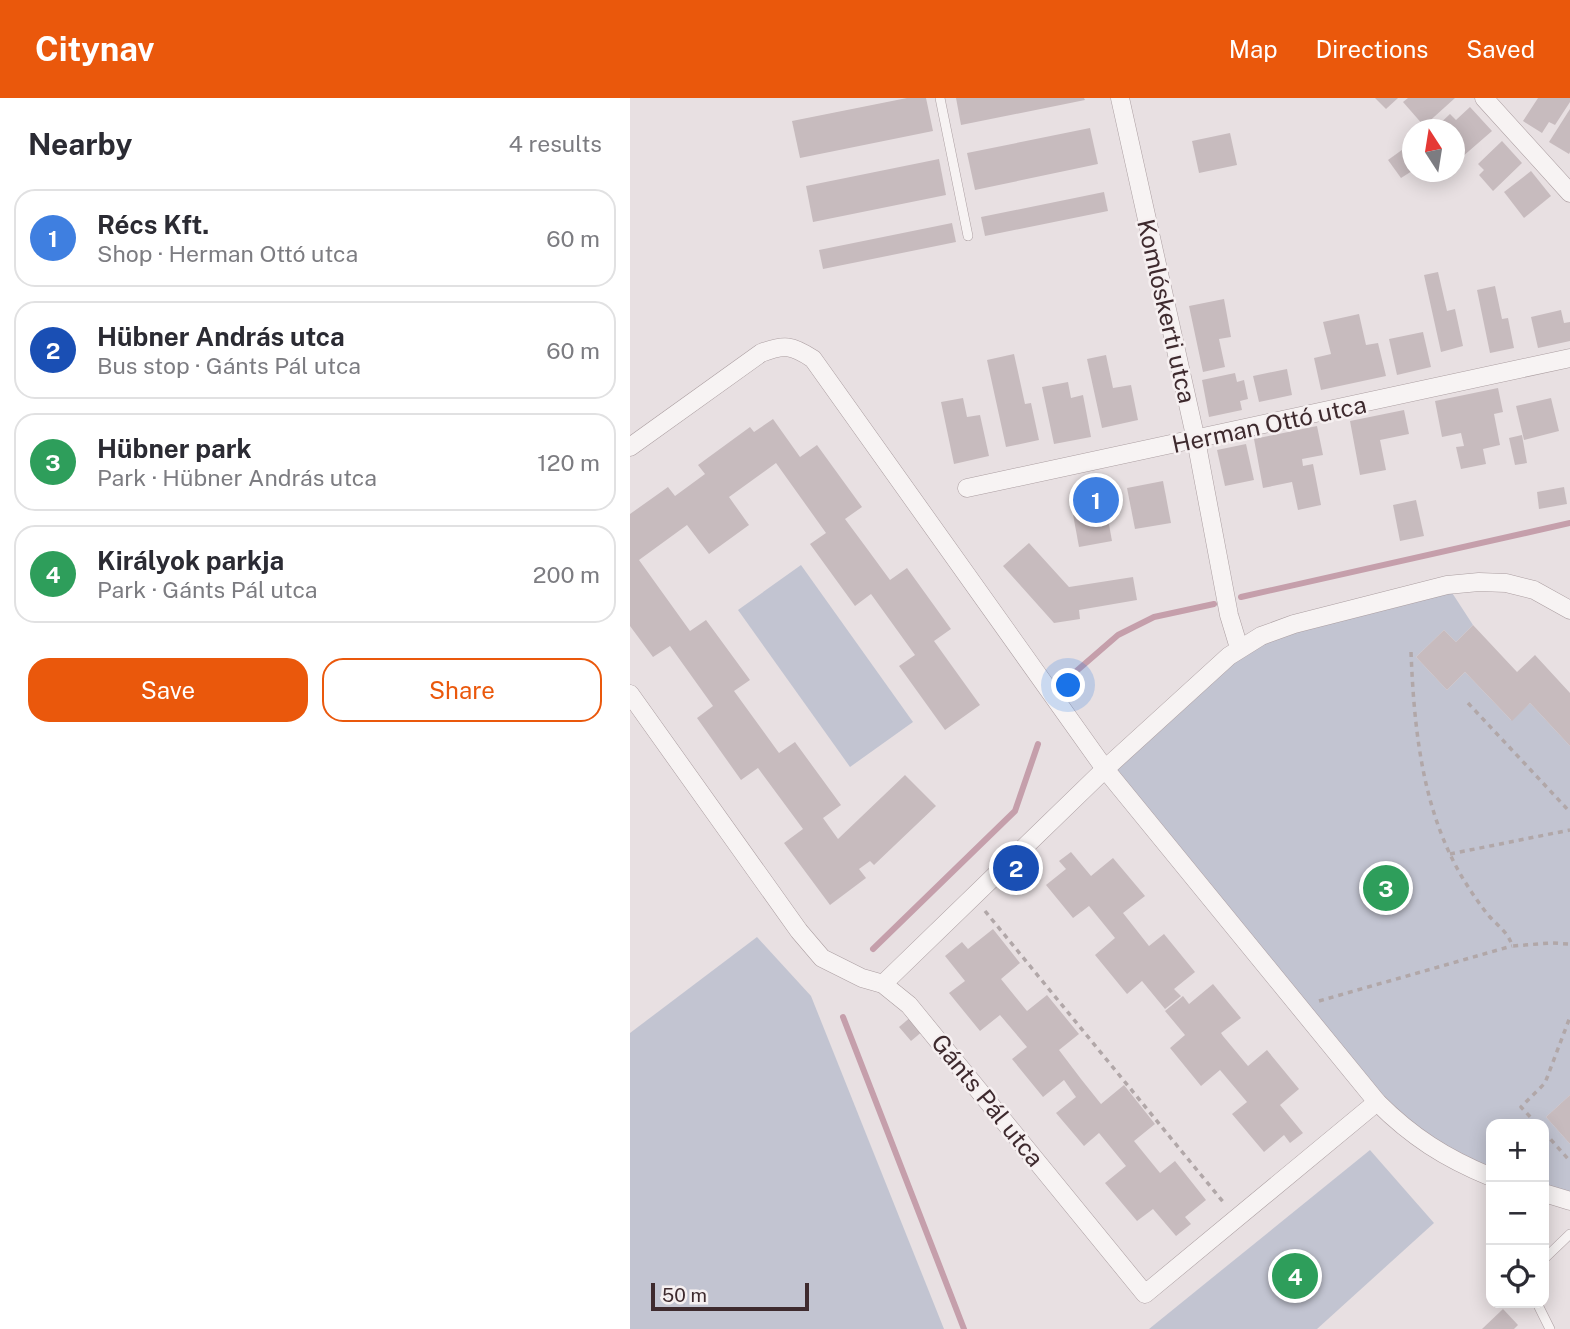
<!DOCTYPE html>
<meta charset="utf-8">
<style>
:root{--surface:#fff;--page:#f7f7f7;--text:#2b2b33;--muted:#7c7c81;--line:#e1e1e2;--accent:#ea580c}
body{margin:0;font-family:"Public Sans",sans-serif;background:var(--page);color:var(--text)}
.controls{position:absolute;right:21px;bottom:21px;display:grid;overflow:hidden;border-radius:14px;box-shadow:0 4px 18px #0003}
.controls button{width:63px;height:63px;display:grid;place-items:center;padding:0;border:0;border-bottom:2px solid var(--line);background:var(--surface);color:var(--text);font:35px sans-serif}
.compass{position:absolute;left:772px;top:21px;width:63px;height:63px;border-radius:50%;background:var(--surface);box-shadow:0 4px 18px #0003;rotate:348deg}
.scale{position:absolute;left:21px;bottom:18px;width:158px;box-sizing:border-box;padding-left:7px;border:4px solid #3e2a2e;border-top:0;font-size:19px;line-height:24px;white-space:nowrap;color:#3e2a2e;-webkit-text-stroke:5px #f6f0f1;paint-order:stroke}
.you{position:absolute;left:439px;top:588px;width:24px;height:24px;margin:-18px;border:5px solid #fff;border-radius:50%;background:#1a73e8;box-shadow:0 0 0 10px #1a73e833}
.badge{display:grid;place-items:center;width:46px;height:46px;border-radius:50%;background:var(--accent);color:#fff;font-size:23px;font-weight:700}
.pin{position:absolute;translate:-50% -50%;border:4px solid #fff;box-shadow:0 2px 7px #0006}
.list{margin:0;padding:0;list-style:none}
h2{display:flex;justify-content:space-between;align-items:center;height:91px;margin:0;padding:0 28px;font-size:30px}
h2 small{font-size:23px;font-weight:400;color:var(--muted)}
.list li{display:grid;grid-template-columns:46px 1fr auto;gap:21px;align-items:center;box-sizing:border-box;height:98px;margin:0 14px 14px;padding:0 14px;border:2px solid var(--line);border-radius:21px}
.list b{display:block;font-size:26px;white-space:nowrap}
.list p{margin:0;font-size:23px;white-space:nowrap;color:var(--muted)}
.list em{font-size:23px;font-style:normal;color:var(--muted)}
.actions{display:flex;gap:14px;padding:21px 28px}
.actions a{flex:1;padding:16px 0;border:2px solid var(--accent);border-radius:21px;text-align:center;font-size:24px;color:var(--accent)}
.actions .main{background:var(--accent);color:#fff}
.icon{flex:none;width:38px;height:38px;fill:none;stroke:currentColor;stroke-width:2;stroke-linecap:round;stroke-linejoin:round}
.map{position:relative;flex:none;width:940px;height:1231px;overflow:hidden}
header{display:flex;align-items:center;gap:42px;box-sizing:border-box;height:98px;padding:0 35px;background:var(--accent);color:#fff}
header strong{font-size:33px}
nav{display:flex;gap:38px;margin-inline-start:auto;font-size:24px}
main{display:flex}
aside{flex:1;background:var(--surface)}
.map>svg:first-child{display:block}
.green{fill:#c2c4d1}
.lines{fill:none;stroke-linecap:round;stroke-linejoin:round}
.stream{stroke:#c59fab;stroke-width:6}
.building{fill:#c7bbbe}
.lane-casing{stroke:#ab9ea1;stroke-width:10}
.street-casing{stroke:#ab9ea1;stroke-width:19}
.path{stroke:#b1a7a8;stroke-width:3.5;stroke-dasharray:5 5;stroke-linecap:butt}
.lane{stroke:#f7f3f3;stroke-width:9}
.street{stroke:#f7f3f3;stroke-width:18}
.labels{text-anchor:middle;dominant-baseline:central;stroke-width:5;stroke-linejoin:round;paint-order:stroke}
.street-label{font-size:24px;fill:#3e2a2e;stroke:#f6f0f1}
</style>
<header>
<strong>Citynav</strong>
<nav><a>Map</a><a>Directions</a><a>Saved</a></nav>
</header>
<main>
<aside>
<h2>Nearby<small>4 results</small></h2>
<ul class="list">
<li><span class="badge" style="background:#3f7fe0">1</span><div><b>Récs Kft.</b><p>Shop · Herman Ottó utca</p></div><em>60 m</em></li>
<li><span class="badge" style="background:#1a4fb4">2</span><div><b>Hübner András utca</b><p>Bus stop · Gánts Pál utca</p></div><em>60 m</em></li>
<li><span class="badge" style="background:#2e9e5b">3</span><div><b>Hübner park</b><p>Park · Hübner András utca</p></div><em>120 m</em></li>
<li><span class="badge" style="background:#2e9e5b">4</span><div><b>Királyok parkja</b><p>Park · Gánts Pál utca</p></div><em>200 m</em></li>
</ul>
<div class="actions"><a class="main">Save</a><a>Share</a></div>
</aside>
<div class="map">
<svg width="940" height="1231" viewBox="0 0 940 1231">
<rect width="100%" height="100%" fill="#e8e0e2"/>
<g class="green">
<path d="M171,467L283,624L220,669L108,512Z"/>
<path d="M817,487L843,527L826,544L814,532L786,559L817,592L835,574L881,622L900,605L940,648V997L916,1019L940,1046V1103L914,1095V1026H861V1079L773,1030L475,671L609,550Z"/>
<path d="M127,839L181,898L314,1231H0V935Z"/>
<path d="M740,1052L804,1125L687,1231H519Z"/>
</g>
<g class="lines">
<g class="stream">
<path d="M611,499L940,425"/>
<path d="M443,576L488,537L524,519L584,506"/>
<path d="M243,851L385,713L408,646"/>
<path d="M213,919L334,1231"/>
</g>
</g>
<g class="building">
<path d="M277,0H296L303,33L170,60L162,23Z"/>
<path d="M326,0H454L455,2L331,27Z"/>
<path d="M745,0H768L756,11Z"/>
<path d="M778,0H825L794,28L773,4Z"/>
<path d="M908,0H940V4L925,27L919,24L912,35L893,23Z"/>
<path d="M840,9L862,33L824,66V32H803L820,16L826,22Z"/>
<path d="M940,11V54L939,56L919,44Z"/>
<path d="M460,30L468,66L345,92L337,55Z"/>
<path d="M600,35L607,67L569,75L562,43Z"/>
<path d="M872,43L892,65L863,93L849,77L854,72L848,66Z"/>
<path d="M776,49L782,59V73L771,80L758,62Z"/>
<path d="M309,61L316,97L183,124L176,88Z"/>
<path d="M901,73L921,98L894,120L874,94Z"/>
<path d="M474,94L478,113L355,138L351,119Z"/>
<path d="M322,125L326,144L193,171L189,152Z"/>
<path d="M808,174L817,213L825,211L833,248L811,254L794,177Z"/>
<path d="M865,188L872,221L878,220L884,250L860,255L847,192Z"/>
<path d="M594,201L601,239L589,241L595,269L573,274L559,208Z"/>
<path d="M931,212L934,225L940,224V243L908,250L901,219Z"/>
<path d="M729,216L736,247L748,245L756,278L691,292L684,260L701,256L693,224Z"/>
<path d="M793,234L801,269L767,277L759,241Z"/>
<path d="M384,256L395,306L401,305L409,342L376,349L357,262Z"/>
<path d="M476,257L483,290L501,287L508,322L472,330L457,261Z"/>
<path d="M657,271L662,297L629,304L623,278Z"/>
<path d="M605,275L607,284L614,282L618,301L610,303L612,312L579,319L572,282Z"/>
<path d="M438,284L441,300L453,297L461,339L424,346L412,289Z"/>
<path d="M868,290L873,314L864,316L870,347L853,351L856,366L831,371L826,349L834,348L831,335L812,339L805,303Z"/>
<path d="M333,300L337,319L350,317L359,358L324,366L311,304Z"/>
<path d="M921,300L929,333L894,342L886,308Z"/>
<path d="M774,312L779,336L750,342L756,372L730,377L720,323Z"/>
<path d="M143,321L170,359L187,347L232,409L215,421L238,452L260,482L277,470L321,531L304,543L350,607L315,632L269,568L285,557L241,496L225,508L180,446L196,435L146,365L99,399L119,427L79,456L57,427L9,462L60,533L76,522L120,582L104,593L149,655L165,644L211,707L193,720L208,741L275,677L306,708L244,767L240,763L229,771L236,780L200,807L154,745L173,731L128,670L111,682L67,620L83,608L40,548L23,559L0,528V416L38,389L45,398L75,376L68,367L120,329L124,334Z"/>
<path d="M687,328L693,357L672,361L673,368L683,366L691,407L668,412L662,384L633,390L624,341Z"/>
<path d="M892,337L897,365L885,367L879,340Z"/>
<path d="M616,346L624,382L595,388L587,352Z"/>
<path d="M533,383L541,425L505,431L497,390Z"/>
<path d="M934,389L937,406L909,411L907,394Z"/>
<path d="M473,393L482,443L449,449L440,400Z"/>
<path d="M786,402L794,438L770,443L763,407Z"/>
<path d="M399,445L439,489L503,479L507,502L449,512L450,521L424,525L373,468Z"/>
<path d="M843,527L887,574L905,557L940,595V648L900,605L882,623L835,574L817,592L786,559L814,532L826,544Z"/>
<path d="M441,754L461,778L483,760L515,798L493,815L519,848L534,836L565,874L544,891L551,898L535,911L512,883L497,896L465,857L485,840L459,808L443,820L416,787L436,771L429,763Z"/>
<path d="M363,831L390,865L371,881L397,913L417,897L449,936L429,952L451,981L471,1006L494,987L525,1026L504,1043L530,1075L545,1063L576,1102L555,1119L561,1126L546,1138L523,1111L507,1123L475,1085L496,1068L469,1035L454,1048L426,1015L446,999L434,982L413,999L382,961L397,949L370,917L350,933L319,895L335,883L315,858L332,844L338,851Z"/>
<path d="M583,886L611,920L591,935L593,938L618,968L637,952L669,991L650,1007L673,1035L660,1045L654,1037L634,1054L602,1016L617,1004L590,972L571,988L540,950L555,937L535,913L553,898L559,906Z"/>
<path d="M282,918L294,932L281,943L269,929Z"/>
<path d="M940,997V1046L916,1019Z"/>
<path d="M873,1211L888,1227L884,1231H852Z"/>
</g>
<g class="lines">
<defs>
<g id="lane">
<path d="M310,0L338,138"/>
<path d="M914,1161L940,1136"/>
<path d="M907,1205L920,1231"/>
</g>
<g id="street">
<path d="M490,0L566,342L599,517L609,550"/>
<path d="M854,0L940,95"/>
<path d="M0,349L131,255C154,246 162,247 183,261L475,671L747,1004C782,1039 815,1060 861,1079"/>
<path d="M337,390L940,260"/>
<path d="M0,596L169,833L192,860L232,880L253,886L279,907L515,1196L747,1004"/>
<path d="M253,886L475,671L599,558L631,538L664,526L817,487L849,484L876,485L904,492L940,512"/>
<path d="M914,1095L940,1103"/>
</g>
</defs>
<use href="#lane" class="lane-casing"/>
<use href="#street" class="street-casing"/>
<g class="path">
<path d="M781,554C784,630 792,711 832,779C840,792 849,806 859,818C868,828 879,835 882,848L921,845L940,846"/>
<path d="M838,605L940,714"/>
<path d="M820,756L940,732"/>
<path d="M355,813L594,1105"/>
<path d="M689,903L882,848"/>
<path d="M907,1026L891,1009L915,985L940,919"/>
<path d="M914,1034L940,1063"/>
</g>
<use href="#lane" class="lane"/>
<use href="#street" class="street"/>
</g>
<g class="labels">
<g class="street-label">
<text transform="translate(537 213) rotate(77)">Komlóskerti utca</text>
<text transform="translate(639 326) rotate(-12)">Herman Ottó utca</text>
<text transform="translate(358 1002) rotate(51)">Gánts Pál utca</text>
</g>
</g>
</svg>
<div class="controls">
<button>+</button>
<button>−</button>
<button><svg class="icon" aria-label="locate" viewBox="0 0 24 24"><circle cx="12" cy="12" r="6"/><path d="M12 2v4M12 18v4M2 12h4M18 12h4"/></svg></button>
</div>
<svg class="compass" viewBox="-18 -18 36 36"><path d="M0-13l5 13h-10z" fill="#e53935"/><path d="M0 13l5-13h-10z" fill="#7c7c81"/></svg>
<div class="scale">50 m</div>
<div class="you"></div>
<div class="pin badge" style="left:466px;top:402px;background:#3f7fe0">1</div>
<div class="pin badge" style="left:386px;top:770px;background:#1a4fb4">2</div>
<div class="pin badge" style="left:756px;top:790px;background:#2e9e5b">3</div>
<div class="pin badge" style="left:665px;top:1178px;background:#2e9e5b">4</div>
</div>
</main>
